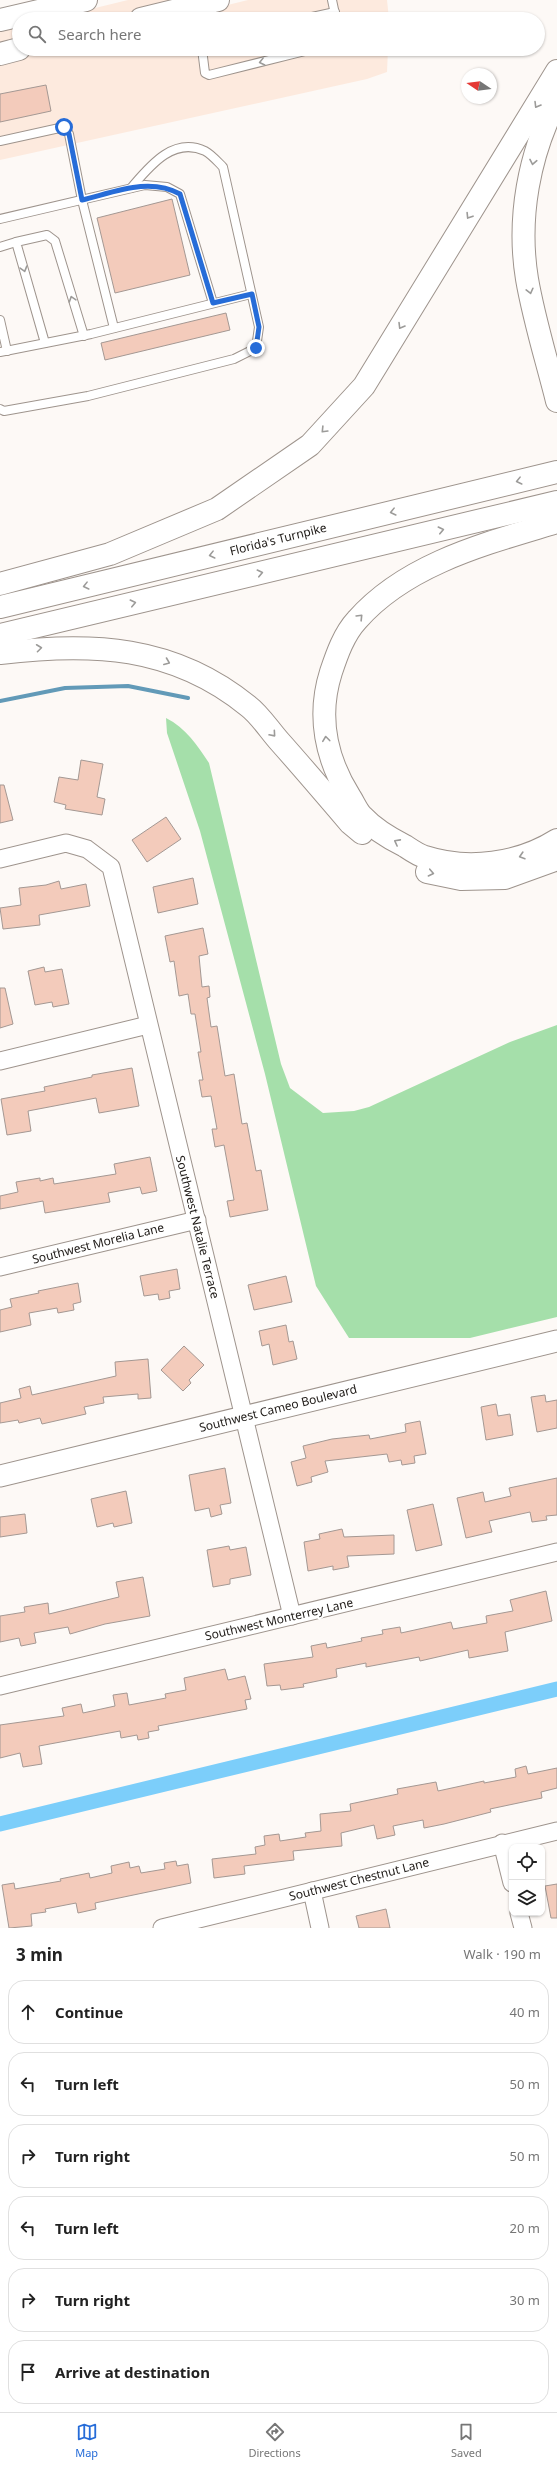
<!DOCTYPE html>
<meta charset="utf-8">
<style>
:root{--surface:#fff;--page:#f2f2f2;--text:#222;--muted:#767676;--line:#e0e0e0;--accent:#266cd8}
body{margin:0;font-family:"Noto Sans",sans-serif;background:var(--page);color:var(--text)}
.controls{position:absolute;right:12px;bottom:12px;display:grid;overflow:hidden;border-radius:8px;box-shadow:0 1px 3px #0004}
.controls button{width:36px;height:36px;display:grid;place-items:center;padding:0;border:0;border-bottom:1px solid var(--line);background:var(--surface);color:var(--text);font:20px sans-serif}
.compass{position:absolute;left:461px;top:68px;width:36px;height:36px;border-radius:50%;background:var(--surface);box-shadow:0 1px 3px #0004;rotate:283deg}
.stop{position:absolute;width:12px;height:12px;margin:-9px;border:3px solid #266cd8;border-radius:50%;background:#fff}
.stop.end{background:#266cd8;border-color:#fff;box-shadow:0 1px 4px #0008}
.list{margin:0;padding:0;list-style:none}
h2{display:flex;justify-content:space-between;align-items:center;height:52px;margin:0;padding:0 16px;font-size:17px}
h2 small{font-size:13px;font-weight:400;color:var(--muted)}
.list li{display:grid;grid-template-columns:26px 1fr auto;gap:12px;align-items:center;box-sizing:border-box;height:64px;margin:0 8px 8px;padding:0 8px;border:1px solid var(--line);border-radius:16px}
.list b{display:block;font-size:15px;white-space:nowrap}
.list em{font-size:13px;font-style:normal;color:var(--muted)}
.icon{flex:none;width:22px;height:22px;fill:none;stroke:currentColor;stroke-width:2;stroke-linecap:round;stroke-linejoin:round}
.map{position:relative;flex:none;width:557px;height:1928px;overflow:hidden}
.search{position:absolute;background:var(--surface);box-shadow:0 1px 3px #0004;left:12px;right:12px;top:12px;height:44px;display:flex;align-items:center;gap:10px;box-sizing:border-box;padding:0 14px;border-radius:22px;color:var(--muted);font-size:15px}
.sheet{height:484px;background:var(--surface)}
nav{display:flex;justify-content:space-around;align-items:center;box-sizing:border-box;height:56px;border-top:1px solid var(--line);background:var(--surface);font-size:11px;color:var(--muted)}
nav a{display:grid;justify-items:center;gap:2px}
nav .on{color:var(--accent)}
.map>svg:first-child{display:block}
.built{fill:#fdeade}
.green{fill:#a5dfaa}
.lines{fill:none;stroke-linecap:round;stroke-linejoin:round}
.stream{stroke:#629ab8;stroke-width:4}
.canal{stroke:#7ccefa;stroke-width:15}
.building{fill:#f3cbbb;stroke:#a49893}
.service-casing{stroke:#9e948d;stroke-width:10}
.minor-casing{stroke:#9e948d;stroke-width:19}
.tertiary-casing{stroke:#9e948d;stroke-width:23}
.secondary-casing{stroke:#9e948d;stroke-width:24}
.motorway-casing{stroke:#9e948d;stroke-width:24}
.service{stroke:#fff;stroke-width:8}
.minor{stroke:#fff;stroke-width:17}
.tertiary{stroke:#fff;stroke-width:21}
.secondary{stroke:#fff;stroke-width:22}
.motorway{stroke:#fff;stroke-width:22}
.oneway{stroke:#9c9b99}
.route{stroke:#266cd8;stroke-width:5}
.labels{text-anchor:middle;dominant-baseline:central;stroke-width:4;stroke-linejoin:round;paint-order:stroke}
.street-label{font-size:12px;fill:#24201d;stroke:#fff}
</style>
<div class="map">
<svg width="557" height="1928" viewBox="0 0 557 1928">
<rect width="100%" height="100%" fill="#fdf9f6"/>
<g class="built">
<path d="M128,0H186L109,19H50Z"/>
<path d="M248,0H387L389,19H171Z"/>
<path d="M19,27V41L0,46V31Z"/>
<path d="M48,49H388L387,72L367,79L0,160V61Z"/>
</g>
<path class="green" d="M166,718C186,728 197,745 209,763L281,1064L290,1088L323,1113L354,1111L369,1107L510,1042L557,1025V1317L470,1338H349L316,1286L265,1074L200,831L167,733Z"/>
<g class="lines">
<path class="stream" d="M0,701L65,688L128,686L188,698"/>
<path class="canal" d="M0,1824L557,1689"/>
</g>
<g class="building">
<path d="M46,85L51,111L0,122V94Z"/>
<path d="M172,199L190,275L115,293L97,218Z"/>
<path d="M226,313L230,330L105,360L101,343Z"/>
<path d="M81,760L103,764L97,797L105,799L102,815L65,809L66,805L54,802L59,777L78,780Z"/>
<path d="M0,785H4L13,820L0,823Z"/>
<path d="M166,817L181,839L147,862L132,840Z"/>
<path d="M193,878L198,904L158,913L153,887Z"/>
<path d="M59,881L61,889L86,884L90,906L39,915L40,925L3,929L0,908L21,905L19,888L46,885Z"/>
<path d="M203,928L208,954L199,956L202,987L209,986L210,997L207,998L211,1027L217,1026L225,1076L234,1074L242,1124L247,1123L256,1171L261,1170L268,1210L230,1217L227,1201L234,1200L224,1145L215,1147L212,1129H217L211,1096L202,1097L199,1080H203L198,1052H201L195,1014H191L188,994L179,996L174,961L170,962L165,936Z"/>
<path d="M44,967L45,972L62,969L69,1004L53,1007L52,1002L35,1005L28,971Z"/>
<path d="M0,988H5L13,1024L0,1028Z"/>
<path d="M132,1068L139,1106L99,1113L96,1098L28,1111L31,1131L7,1135L1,1099L45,1091L44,1087L92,1077V1075Z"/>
<path d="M150,1157L157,1191L142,1194L140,1187L108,1193L110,1202L45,1213L43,1201L0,1209V1196L18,1192L16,1182L40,1178V1181L53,1178L54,1184L116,1174L114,1164Z"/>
<path d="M177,1269L180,1289L169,1291L170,1298L159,1300L158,1294L144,1296L140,1276Z"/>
<path d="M286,1276L292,1302L254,1310L248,1285Z"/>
<path d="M78,1283L81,1302L73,1304L74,1310L58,1313L57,1308L29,1313L31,1325L0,1332V1310L12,1307L10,1299L39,1293L38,1291Z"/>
<path d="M286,1325L289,1342L293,1341L297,1359L273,1365L269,1344L262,1346L259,1331Z"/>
<path d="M184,1346L204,1365L189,1380L191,1383L183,1391L161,1370Z"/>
<path d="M148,1359L151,1398L138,1399V1394L103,1397L104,1403L84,1407L86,1414L42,1424L40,1418L19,1423L18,1420L0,1423V1403L21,1398L19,1389L30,1386L32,1395L116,1376L115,1362Z"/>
<path d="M545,1395L546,1402L557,1400V1428L537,1432L531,1397Z"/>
<path d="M496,1404L498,1416L510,1414L513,1435L486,1440L481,1407Z"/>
<path d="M420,1421L426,1454L414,1456L415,1463L402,1465L401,1460L389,1462L387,1454L325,1461L328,1472L311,1477L312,1482L297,1486L291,1462L306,1458L303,1446L332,1439L369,1435L370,1439L406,1432L405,1424Z"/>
<path d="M225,1468L231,1503L220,1505L222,1514L211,1517L209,1508L195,1511L189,1475Z"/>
<path d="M557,1478V1515L546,1516L547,1520L532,1522L530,1512L489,1521L492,1532L466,1538L457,1498L483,1492L485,1502L511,1496L509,1488Z"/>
<path d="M126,1491L132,1523L114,1527L113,1523L97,1527L91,1499Z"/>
<path d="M433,1504L442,1545L416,1551L407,1510Z"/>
<path d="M25,1514L27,1533L0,1537V1517Z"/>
<path d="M342,1529L344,1537L394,1535V1554L347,1556L349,1567L333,1570V1566L308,1571L304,1542L320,1539L319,1534Z"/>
<path d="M229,1546L230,1550L246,1547L251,1575L230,1579V1584L213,1587L207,1550Z"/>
<path d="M143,1577L150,1616L105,1624L70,1634L68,1627L34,1633L36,1643L21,1646L19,1638L0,1642V1616L25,1612L24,1607L48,1603L49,1614L119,1597L116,1582Z"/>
<path d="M546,1591L552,1621L505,1632L508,1651L469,1658L468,1650L420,1661L419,1657L366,1667V1663L336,1669L337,1677L303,1684L304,1687L281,1690L280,1685L267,1686L264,1664L313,1657L311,1646L326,1643L327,1648L362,1641L361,1638L383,1634L382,1630L400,1627L401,1633L451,1622L453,1629L487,1623L486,1616L513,1611L510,1600Z"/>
<path d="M225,1669L228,1680L245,1676L251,1699L245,1700L247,1709L158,1726L159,1730L148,1732L149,1738L138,1740L137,1735L121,1738L120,1731L39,1746L42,1764L23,1767L20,1753L0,1758V1725L64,1716L62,1708L81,1704L83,1713L115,1706L113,1695L127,1693L129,1705L166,1698L165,1694L186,1690L184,1678Z"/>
<path d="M526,1766L528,1774L557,1768V1788L541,1792L542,1798L490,1809L491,1812L444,1824L424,1828L423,1820L393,1826L395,1835L377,1839L374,1825L341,1833L342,1846L293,1851L294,1860L244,1866L245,1874L214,1878L212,1859L256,1854L255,1847L265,1845L264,1836L279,1834L280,1841L306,1837L305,1833L321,1831L320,1814L351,1811L350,1804L398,1794L397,1789L436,1782L438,1791L484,1781V1783L516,1777L515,1769Z"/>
<path d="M176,1861L177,1866L188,1864L191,1883L95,1903L96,1909L78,1913L76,1903L45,1909L46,1912L31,1914L32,1926L9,1928L2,1885L14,1883L15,1889L61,1881L60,1879L89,1873L90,1878L112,1873L111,1866L129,1862L130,1868L139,1866L141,1873L165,1869L164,1863Z"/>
<path d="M557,1884V1918H551L545,1886Z"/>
<path d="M386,1909L390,1928H359L356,1916Z"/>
</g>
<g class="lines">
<defs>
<g id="service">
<path d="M332,0L336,19"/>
<path d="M303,19L335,12"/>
<path d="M202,49L205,73L209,75L313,49"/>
<path d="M0,141L64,127L69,134L82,200L114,328"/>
<path d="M0,219L145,185L167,187L180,194L213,303"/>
<path d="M0,247L16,242"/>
<path d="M0,320L7,351"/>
<path d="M45,343L16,242L47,235L55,241L84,336"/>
<path d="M0,352L91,334L251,294"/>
<path d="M0,409L4,411L88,396L234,359L256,348L259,327L223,167C218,162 211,154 205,151C173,136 149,167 131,188"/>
</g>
<g id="minor">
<path d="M0,859L66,843L87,849L111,867L292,1616"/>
<path d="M0,1061L148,1025"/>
<path d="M0,1267L197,1220"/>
<path d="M0,1686L557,1552"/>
<path d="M502,1843L512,1883"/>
<path d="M312,1891L320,1928"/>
<path d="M519,1913L523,1928"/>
<path d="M162,1928L557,1831"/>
</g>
<path id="tertiary" d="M0,1476L557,1341"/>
<g id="secondary">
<path d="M141,19L218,0"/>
<path d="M0,20L86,0"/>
<path d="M0,54L19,49"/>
</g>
<g id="motorway">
<path d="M557,100C529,154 517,218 527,279C534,320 547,361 557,401"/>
<path d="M557,522C488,543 407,563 357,620C344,634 337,654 331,672C317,716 326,759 350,797C354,803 357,811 362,816C374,829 389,838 405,846C411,850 418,855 425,857C468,871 519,864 557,840"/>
<path d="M0,584L110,554L217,509L310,445L364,386L557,71"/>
<path d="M0,607L557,472"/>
<path d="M0,635L557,502"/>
<path d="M0,653C91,642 173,645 248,706C260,715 270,731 280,742C304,769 327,796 350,823L362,833"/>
<path d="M427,872L461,879L505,878L552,861"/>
</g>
</defs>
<use href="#service" class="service-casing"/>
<use href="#minor" class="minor-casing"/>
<use href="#tertiary" class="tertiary-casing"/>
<use href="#secondary" class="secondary-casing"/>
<use href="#motorway" class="motorway-casing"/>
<use href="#service" class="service"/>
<use href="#minor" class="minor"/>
<use href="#tertiary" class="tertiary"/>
<use href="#secondary" class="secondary"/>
<use href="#motorway" class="motorway"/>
</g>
<defs><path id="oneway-chevron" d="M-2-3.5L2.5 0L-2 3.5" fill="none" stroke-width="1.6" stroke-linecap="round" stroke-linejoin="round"/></defs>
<g class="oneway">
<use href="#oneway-chevron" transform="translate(262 62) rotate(166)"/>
<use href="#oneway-chevron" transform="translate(537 105) rotate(121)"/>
<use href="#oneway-chevron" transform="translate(533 162) rotate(101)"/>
<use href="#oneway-chevron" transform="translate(469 216) rotate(122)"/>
<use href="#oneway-chevron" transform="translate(24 269) rotate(74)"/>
<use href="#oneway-chevron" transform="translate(530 291) rotate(76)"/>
<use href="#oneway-chevron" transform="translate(72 299) rotate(-108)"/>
<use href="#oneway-chevron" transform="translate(401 326) rotate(121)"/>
<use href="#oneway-chevron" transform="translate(324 430) rotate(134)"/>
<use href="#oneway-chevron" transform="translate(519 481) rotate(166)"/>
<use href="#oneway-chevron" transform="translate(393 512) rotate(166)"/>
<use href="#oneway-chevron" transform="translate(441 530) rotate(-13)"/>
<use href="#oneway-chevron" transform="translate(212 555) rotate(166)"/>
<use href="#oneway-chevron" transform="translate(260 573) rotate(-13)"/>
<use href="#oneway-chevron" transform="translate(86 586) rotate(166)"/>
<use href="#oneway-chevron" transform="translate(133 603) rotate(-13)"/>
<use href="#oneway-chevron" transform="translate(360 617) rotate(-46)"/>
<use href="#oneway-chevron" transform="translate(39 648) rotate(-7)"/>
<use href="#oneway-chevron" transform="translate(167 662) rotate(22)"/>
<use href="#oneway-chevron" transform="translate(273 734) rotate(49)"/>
<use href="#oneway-chevron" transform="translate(326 739) rotate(-97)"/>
<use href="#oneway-chevron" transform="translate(397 842) rotate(-152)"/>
<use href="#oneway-chevron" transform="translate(522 856) rotate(163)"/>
<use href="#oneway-chevron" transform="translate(431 873) rotate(12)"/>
</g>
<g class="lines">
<path class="route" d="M64,127L69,134L82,200C115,192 149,177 180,194L213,303L252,294L259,327L256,348"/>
</g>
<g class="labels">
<g class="street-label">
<text transform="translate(278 539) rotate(-14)">Florida's Turnpike</text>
<text transform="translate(198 1227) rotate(76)">Southwest Natalie Terrace</text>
<text transform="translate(98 1243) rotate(-14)">Southwest Morelia Lane</text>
<text transform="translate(278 1408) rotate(-14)">Southwest Cameo Boulevard</text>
<text transform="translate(279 1619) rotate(-13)">Southwest Monterrey Lane</text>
<text transform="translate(359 1879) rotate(-14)">Southwest Chestnut Lane</text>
</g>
</g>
</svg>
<div class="controls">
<button><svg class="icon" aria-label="locate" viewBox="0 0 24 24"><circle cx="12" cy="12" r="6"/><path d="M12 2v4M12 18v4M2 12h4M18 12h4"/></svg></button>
<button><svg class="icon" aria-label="layers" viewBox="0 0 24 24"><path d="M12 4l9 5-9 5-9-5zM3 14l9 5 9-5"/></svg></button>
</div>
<svg class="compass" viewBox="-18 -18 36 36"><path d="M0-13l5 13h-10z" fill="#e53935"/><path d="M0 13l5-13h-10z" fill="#767676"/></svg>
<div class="stop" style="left:64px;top:127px"></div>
<div class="stop end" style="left:256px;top:348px"></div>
<div class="search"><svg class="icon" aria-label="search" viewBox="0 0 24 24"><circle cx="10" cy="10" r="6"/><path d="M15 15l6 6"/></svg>Search here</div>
</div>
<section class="sheet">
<h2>3 min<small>Walk · 190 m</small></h2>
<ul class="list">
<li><svg class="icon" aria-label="ahead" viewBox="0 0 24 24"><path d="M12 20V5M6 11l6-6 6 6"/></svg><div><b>Continue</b></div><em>40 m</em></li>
<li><svg class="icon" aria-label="left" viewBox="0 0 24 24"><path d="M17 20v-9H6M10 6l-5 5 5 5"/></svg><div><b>Turn left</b></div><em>50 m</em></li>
<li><svg class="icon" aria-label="right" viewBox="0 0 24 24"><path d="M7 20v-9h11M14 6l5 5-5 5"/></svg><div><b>Turn right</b></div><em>50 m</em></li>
<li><svg class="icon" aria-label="left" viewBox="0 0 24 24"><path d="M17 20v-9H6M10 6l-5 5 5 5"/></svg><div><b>Turn left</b></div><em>20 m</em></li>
<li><svg class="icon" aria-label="right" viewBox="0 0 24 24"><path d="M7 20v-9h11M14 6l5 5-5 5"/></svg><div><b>Turn right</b></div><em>30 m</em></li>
<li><svg class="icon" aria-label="arrive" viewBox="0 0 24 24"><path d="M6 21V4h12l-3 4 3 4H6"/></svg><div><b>Arrive at destination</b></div></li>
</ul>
</section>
<nav>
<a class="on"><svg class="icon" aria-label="map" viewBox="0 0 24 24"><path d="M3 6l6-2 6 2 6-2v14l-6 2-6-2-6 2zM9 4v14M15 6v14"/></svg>Map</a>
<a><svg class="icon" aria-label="directions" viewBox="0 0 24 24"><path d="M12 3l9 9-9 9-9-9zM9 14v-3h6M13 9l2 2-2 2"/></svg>Directions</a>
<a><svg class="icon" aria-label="saved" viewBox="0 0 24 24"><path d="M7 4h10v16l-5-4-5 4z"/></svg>Saved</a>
</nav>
